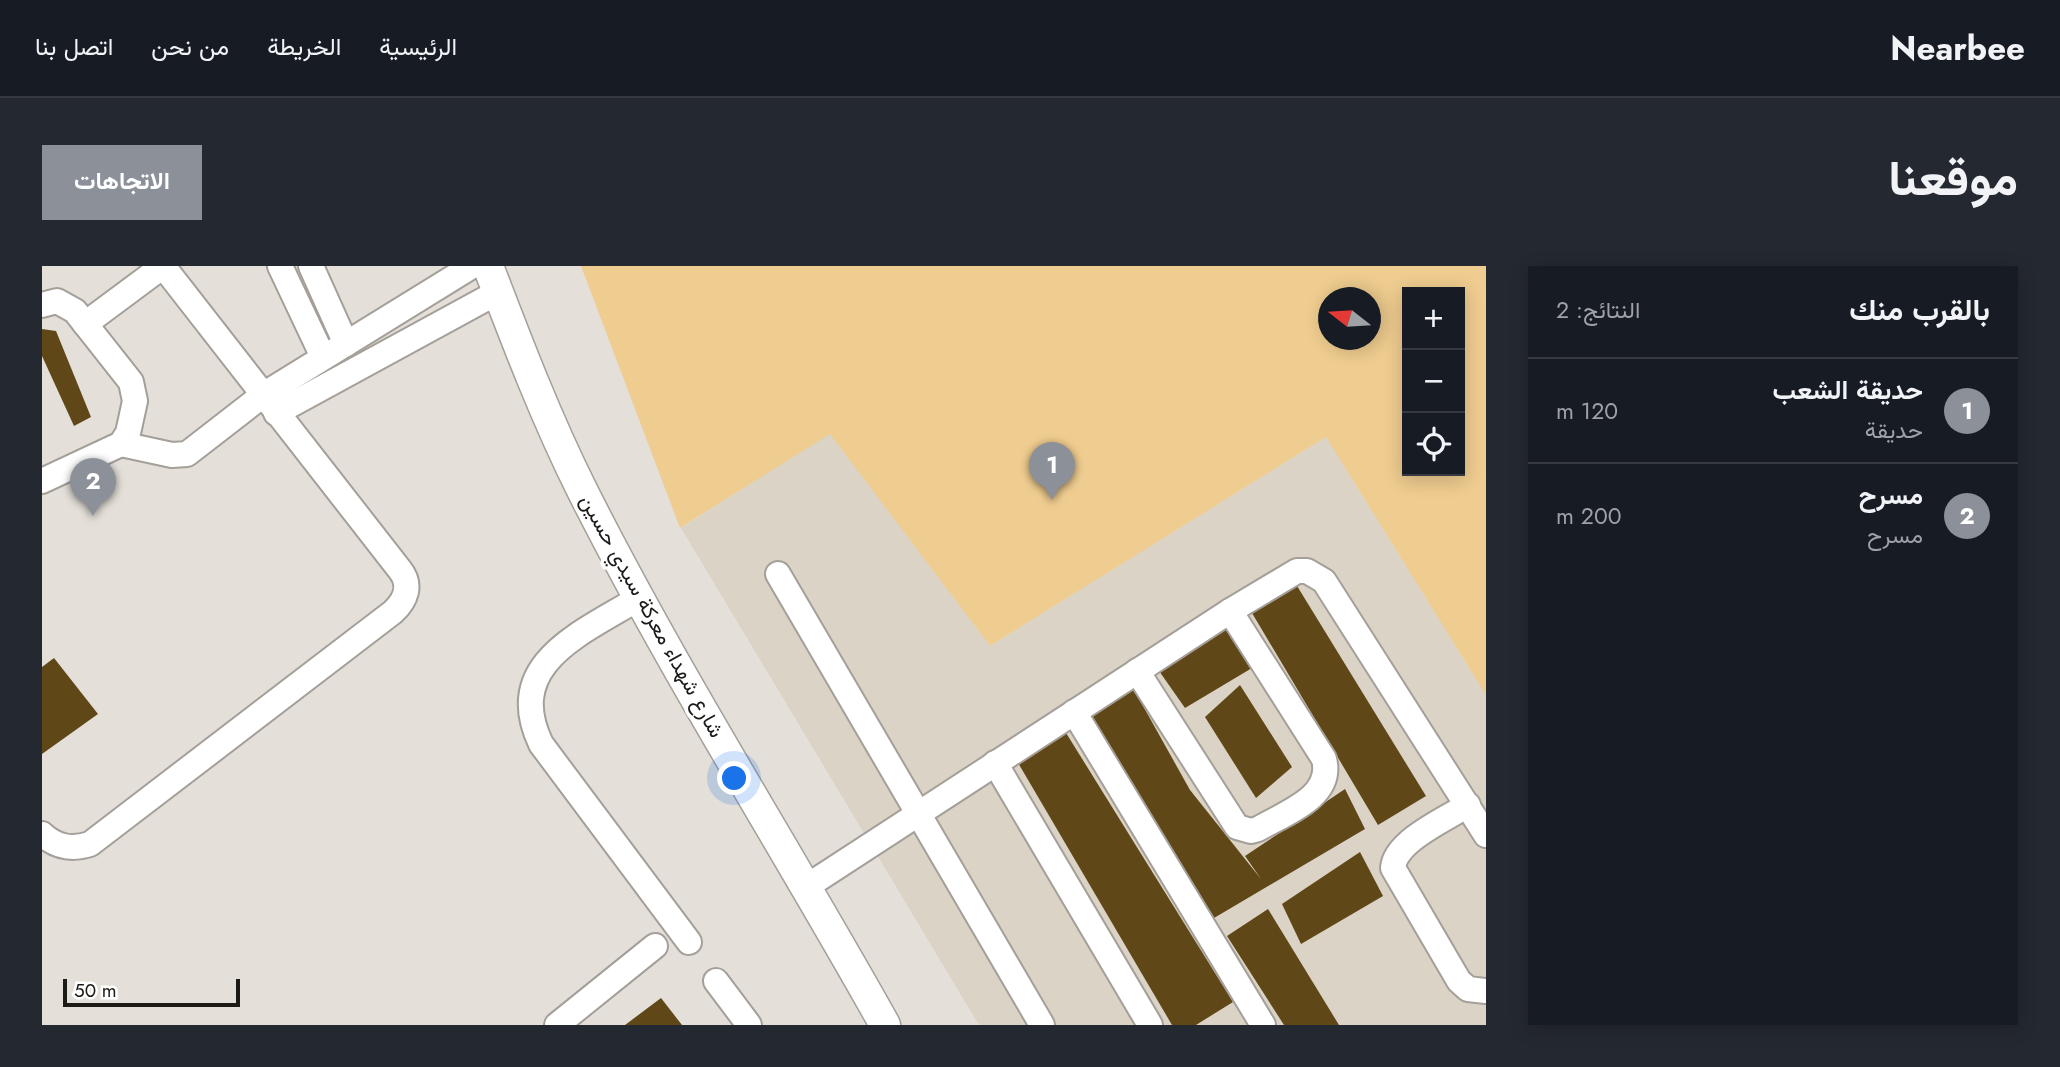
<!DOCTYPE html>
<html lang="ar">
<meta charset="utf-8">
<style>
:root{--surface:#171b24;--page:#242831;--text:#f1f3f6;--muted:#9ea1a6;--line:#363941;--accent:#8c9099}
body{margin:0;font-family:Jost,Vazirmatn,sans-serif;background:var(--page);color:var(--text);direction:rtl}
.controls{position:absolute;right:21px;top:21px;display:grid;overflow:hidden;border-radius:0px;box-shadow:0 4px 18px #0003}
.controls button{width:63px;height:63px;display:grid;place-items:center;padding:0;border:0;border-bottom:2px solid var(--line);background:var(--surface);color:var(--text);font:35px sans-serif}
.compass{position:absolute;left:1276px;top:21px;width:63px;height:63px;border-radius:50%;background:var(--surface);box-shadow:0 4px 18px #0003;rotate:287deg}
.scale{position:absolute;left:21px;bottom:18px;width:177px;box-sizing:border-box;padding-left:7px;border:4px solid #1b1a17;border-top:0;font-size:19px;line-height:24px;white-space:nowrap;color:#1b1a17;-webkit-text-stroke:5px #fff;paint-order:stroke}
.you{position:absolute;left:693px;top:513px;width:24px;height:24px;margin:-18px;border:5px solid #fff;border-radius:50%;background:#1a73e8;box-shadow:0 0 0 10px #1a73e833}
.badge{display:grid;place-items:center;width:46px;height:46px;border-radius:50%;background:var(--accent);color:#fff;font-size:23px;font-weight:700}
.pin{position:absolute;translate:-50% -58px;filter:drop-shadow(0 2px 4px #0008)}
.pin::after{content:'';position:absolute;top:37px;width:24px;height:21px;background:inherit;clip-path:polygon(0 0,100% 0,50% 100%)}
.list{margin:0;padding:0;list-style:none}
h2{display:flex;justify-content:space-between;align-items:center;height:91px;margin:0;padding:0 28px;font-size:30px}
h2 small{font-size:23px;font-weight:400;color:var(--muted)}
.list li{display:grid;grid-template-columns:46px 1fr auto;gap:21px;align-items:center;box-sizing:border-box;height:105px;padding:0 28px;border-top:2px solid var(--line)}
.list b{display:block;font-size:26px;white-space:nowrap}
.list p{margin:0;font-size:23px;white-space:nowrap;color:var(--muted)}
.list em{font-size:23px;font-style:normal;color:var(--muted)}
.icon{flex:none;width:38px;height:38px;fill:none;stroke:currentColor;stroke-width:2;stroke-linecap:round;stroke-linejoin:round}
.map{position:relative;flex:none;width:1444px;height:759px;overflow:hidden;direction:ltr;border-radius:0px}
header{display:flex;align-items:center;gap:42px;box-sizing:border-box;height:98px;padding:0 35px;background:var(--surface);border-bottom:2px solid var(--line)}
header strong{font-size:33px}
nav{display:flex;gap:38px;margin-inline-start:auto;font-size:24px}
.intro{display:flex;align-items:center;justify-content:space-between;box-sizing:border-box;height:168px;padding:0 42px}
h1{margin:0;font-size:49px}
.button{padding:18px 32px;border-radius:0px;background:var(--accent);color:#fff;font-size:24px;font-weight:700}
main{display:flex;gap:42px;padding:0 42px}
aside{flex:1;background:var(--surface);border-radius:0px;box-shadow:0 4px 18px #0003}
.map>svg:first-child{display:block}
.built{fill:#dbd3c5}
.green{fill:#efcc8f;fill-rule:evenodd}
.building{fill:#604718}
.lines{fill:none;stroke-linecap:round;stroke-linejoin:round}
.minor-casing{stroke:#a49f99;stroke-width:28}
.major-casing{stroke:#a49f99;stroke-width:33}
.minor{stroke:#fff;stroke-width:24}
.major{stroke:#fff;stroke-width:30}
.labels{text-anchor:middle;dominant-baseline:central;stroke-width:7;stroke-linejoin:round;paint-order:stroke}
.street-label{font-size:21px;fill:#1b1a17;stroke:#fff}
</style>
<header>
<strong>Nearbee</strong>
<nav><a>الرئيسية</a><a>الخريطة</a><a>من نحن</a><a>اتصل بنا</a></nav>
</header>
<div class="intro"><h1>موقعنا</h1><a class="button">الاتجاهات</a></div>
<main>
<aside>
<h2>بالقرب منك<small>النتائج: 2</small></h2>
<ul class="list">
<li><span class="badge">1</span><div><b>حديقة الشعب</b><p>حديقة</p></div><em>120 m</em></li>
<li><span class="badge">2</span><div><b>مسرح</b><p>مسرح</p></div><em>200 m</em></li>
</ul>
</aside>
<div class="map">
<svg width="1444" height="759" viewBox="0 0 1444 759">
<rect width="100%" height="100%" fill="#e4dfd8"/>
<path class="built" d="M788,167L948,380L1284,171L1444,429V759H937L639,262Z"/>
<path class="green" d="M539,0H1444V429L1284,171L948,380L788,168L638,262ZM1365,26H1418V205H1365ZM1286,32H1328V74H1286Z"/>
<g class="building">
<path d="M0,63L14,65L49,151L32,160L0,90Z"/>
<path d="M1252,315L1384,530L1336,559L1210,347Z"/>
<path d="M1186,360L1210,402L1143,442L1115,402Z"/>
<path d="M12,392L56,448L0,488V401Z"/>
<path d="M1198,419L1250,501L1214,532L1163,451Z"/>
<path d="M1091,422L1148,524L1219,613L1203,590L1303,523L1323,563L1172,652L1106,554L1050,450Z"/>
<path d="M1021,462L1191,736L1154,759H1130L972,490Z"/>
<path d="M1318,586L1341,630L1259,678L1240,638Z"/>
<path d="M1226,643L1297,759H1242L1185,670Z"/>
<path d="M619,732L640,759H583Z"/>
</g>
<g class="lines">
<defs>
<g id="minor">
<path d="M238,0L281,91"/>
<path d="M269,0L304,78"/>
<path d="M0,39L15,35L33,45L89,116L93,135L86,167L79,178L0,215"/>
<path d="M234,147L456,26"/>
<path d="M79,178L130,189L145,188L221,129L430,0"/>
<path d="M736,308L1000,759"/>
<path d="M597,332C541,367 460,397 499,478L647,676"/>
<path d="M1095,405L1195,561L1209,565L1216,563C1243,547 1292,531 1282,493L1188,345"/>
<path d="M1032,446L1221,759"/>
<path d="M953,497L1108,759"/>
<path d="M1426,539C1404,553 1353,575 1351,602L1417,715L1426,723L1444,725"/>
<path d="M0,568C14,581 29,584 48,578L351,346C364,334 370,319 358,304L121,0L43,58"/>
<path d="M764,621L1188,345L1255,305H1265L1282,315L1444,569"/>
<path d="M674,715L707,759"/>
<path d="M515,759L613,680"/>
</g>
<path id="major" d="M446,0C475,76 504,152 540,224C632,407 743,580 843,759"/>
</defs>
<use href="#minor" class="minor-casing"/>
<use href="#major" class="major-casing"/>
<use href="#minor" class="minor"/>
<use href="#major" class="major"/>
</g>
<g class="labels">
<g class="street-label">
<text transform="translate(610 350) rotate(61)">شارع شهداء معركة سيدي حسين</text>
</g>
</g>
</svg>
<div class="controls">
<button>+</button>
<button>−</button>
<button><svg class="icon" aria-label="locate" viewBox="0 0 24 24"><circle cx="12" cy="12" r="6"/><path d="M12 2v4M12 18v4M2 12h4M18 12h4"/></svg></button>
</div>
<svg class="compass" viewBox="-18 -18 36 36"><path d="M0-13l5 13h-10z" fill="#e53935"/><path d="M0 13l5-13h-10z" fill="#9ea1a6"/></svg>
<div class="scale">50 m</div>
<div class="you"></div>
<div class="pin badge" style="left:1010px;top:234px">1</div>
<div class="pin badge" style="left:51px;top:250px">2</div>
</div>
</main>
